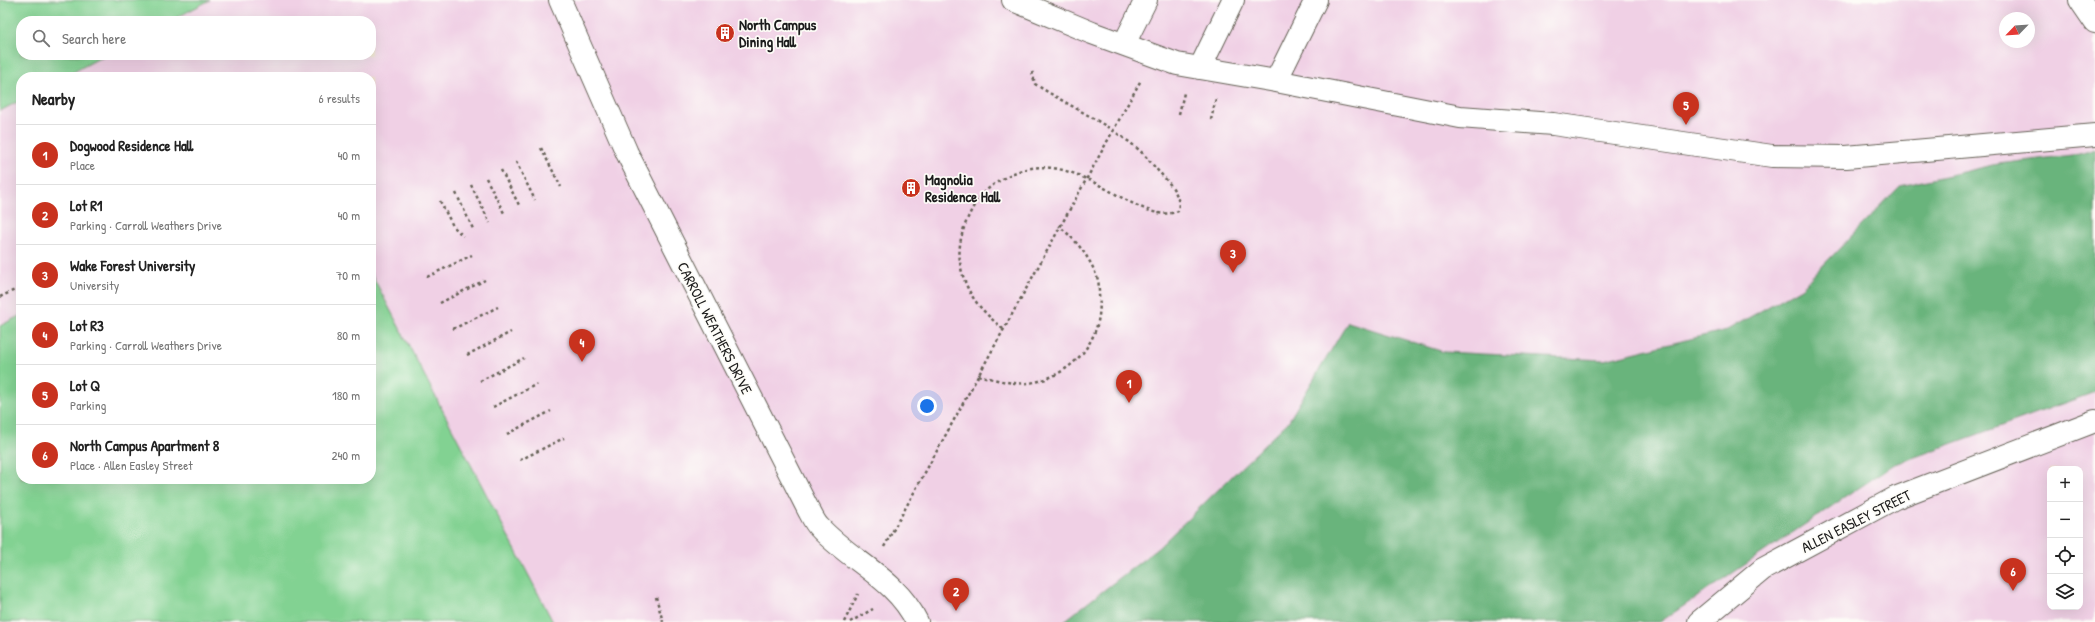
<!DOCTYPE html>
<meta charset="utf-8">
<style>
:root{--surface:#fff;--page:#f2f2f2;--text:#222;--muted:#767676;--line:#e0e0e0;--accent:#c8321e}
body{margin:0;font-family:"Patrick Hand",sans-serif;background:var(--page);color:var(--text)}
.controls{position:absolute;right:12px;bottom:12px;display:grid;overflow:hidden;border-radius:8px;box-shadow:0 4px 16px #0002}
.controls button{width:36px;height:36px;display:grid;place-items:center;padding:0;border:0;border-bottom:1px solid var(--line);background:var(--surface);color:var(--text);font:20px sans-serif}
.compass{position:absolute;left:1999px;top:12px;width:36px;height:36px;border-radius:50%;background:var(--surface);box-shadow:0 4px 16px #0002;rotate:245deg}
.you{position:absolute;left:927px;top:406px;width:14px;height:14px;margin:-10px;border:3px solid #fff;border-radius:50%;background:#1a73e8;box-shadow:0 0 0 6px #1a73e833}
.badge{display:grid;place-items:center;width:26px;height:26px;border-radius:50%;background:var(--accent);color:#fff;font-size:13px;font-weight:700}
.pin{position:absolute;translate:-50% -33px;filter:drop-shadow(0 1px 2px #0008)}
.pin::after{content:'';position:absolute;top:21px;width:14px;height:12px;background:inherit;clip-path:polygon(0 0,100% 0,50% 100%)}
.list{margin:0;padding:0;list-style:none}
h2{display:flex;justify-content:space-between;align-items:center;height:52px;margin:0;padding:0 16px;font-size:17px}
h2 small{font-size:13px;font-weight:400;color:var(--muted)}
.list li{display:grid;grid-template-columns:26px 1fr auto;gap:12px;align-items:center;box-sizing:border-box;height:60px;padding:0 16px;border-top:1px solid var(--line)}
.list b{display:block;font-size:15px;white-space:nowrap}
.list p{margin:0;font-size:13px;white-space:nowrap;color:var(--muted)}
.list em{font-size:13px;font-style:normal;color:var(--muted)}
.icon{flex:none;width:22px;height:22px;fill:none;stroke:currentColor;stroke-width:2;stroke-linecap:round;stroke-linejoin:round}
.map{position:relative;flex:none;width:2095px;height:622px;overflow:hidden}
.search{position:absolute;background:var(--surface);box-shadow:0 4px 16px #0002;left:16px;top:16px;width:360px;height:44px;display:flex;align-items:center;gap:10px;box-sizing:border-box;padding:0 14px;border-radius:16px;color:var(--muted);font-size:15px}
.panel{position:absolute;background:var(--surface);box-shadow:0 4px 16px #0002;left:16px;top:72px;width:360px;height:412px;border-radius:16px}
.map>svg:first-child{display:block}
.built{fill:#f0d0e5;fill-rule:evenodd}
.green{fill:#82d292;stroke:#4f7757}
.forest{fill:#69b47c;stroke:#42684c}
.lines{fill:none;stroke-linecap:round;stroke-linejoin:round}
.minor-casing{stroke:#656156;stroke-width:24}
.path{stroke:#656156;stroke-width:2.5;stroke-dasharray:3 3;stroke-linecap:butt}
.minor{stroke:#fff;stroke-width:22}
.labels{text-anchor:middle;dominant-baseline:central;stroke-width:3.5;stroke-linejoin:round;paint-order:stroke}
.poi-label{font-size:15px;font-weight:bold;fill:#1c1c1c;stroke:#fdfcf7;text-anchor:start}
.street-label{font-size:15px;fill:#1c1c1c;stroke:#fdfcf7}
</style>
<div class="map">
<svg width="2095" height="622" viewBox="0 0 2095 622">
<rect width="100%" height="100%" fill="#fdfcf7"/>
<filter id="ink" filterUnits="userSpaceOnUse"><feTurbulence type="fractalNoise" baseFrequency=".025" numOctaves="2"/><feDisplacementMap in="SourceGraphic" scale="8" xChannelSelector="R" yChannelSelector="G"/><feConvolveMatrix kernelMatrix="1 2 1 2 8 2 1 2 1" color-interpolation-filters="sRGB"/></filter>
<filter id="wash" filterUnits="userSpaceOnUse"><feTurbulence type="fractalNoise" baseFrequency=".012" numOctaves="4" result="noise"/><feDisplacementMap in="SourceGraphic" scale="16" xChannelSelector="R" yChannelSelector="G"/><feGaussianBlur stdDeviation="0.9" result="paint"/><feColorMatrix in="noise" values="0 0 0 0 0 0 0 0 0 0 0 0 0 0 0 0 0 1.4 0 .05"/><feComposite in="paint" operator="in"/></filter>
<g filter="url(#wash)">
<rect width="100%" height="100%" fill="#ede2c2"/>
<path class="built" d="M0,0H2095V622H0ZM2005,18H2029V42H2005ZM21,21H371V55H21ZM21,77H371V479H21ZM2050,469H2080V607H2050Z"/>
<g class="green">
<path d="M0,0H210L170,21H21V55H105L64,77H21V100L0,111Z"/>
<path d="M371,273L553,622H0V326L21,315V479H371Z"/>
</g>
<path class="forest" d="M2095,149V392L1893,465L1660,622H1063L1158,548L1288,422L1348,322L1444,352L1604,360L1727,330L1801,288L1900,186L1998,164L2080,154Z"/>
</g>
<g filter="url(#ink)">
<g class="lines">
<defs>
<g id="minor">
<path d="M560,0L627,153L808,509C811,514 814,522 819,527C850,561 896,578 917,622"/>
<path d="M1013,0L1092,33L1177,64L1276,81L1460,117L1553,124L1772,156L1846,157L2095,135"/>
<path d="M2080,0L2095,22"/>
<path d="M1124,44L1146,0"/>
<path d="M1200,68L1233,0"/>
<path d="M1276,81L1316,0"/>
<path d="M1699,622L1763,569L1895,498L2095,421"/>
</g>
</defs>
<use href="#minor" class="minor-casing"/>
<g class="path">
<path d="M1179,114L1184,93"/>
<path d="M1211,120L1216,98"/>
<path d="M541,148L561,187"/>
<path d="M516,162L535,200"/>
<path d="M501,170L520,207"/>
<path d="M486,178L505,215"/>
<path d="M471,185L490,223"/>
<path d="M456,193L474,231"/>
<path d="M440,201L453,226L463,236"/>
<path d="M427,277L472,255"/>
<path d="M0,297L21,287"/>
<path d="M440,303L485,280"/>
<path d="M453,329L498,307"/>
<path d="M1003,329C982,311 967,296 961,268C956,244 964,223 976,202C983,191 994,184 1006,177C1074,138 1136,230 1178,211C1182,196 1169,182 1159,172C1152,164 1146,156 1138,149C1107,123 1069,106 1035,84L1032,71"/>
<path d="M467,355L511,332"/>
<path d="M978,375C994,379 1012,385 1029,383C1072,377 1105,339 1099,295C1099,289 1099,282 1097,277C1089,256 1076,240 1059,226"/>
<path d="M480,381L524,358"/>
<path d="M493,407L537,384"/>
<path d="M507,434L551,411"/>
<path d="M520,460L564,438"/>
<path d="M884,547L1141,80"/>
<path d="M656,597L663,622"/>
<path d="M844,622L858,594"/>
<path d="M850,622L873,609"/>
</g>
<use href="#minor" class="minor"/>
</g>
</g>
<defs>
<symbol id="building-disc" viewBox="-11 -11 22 22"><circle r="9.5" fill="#c8321e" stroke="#fdfcf7"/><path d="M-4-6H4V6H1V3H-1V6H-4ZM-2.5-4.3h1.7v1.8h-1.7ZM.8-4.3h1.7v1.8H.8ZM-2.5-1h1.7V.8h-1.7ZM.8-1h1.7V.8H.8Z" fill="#fff"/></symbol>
</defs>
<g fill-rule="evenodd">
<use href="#building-disc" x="714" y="22" width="22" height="22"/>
<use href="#building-disc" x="900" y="177" width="22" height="22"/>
</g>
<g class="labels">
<g class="poi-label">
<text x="739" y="24">North Campus<tspan x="739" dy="17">Dining Hall</tspan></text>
<text x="925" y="179">Magnolia<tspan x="925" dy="17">Residence Hall</tspan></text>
</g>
<g class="street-label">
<text transform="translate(715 328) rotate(63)">CARROLL WEATHERS DRIVE</text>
<text transform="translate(1856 521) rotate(-27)">ALLEN EASLEY STREET</text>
</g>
</g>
</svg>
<div class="controls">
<button>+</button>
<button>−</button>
<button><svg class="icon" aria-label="locate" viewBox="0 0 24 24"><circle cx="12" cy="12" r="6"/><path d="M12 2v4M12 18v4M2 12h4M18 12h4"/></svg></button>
<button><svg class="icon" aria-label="layers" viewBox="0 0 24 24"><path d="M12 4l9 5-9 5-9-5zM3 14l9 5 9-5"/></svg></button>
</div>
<svg class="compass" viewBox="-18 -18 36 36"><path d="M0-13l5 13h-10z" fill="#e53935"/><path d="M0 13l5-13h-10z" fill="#767676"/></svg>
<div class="you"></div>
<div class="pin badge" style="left:1129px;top:403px">1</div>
<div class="pin badge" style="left:956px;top:611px">2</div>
<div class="pin badge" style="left:1233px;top:273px">3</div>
<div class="pin badge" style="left:582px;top:362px">4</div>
<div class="pin badge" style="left:1686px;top:125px">5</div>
<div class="pin badge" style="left:2013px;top:591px">6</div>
<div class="search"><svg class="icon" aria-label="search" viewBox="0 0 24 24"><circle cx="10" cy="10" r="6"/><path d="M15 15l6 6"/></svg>Search here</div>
<section class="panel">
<h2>Nearby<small>6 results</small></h2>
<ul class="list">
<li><span class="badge">1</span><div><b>Dogwood Residence Hall</b><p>Place</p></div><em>40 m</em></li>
<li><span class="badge">2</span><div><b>Lot R1</b><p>Parking · Carroll Weathers Drive</p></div><em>40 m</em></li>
<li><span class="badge">3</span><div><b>Wake Forest University</b><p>University</p></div><em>70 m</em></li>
<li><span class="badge">4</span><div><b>Lot R3</b><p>Parking · Carroll Weathers Drive</p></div><em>80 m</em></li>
<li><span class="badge">5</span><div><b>Lot Q</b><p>Parking</p></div><em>180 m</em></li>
<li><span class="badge">6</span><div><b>North Campus Apartment 8</b><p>Place · Allen Easley Street</p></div><em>240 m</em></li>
</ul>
</section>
</div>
